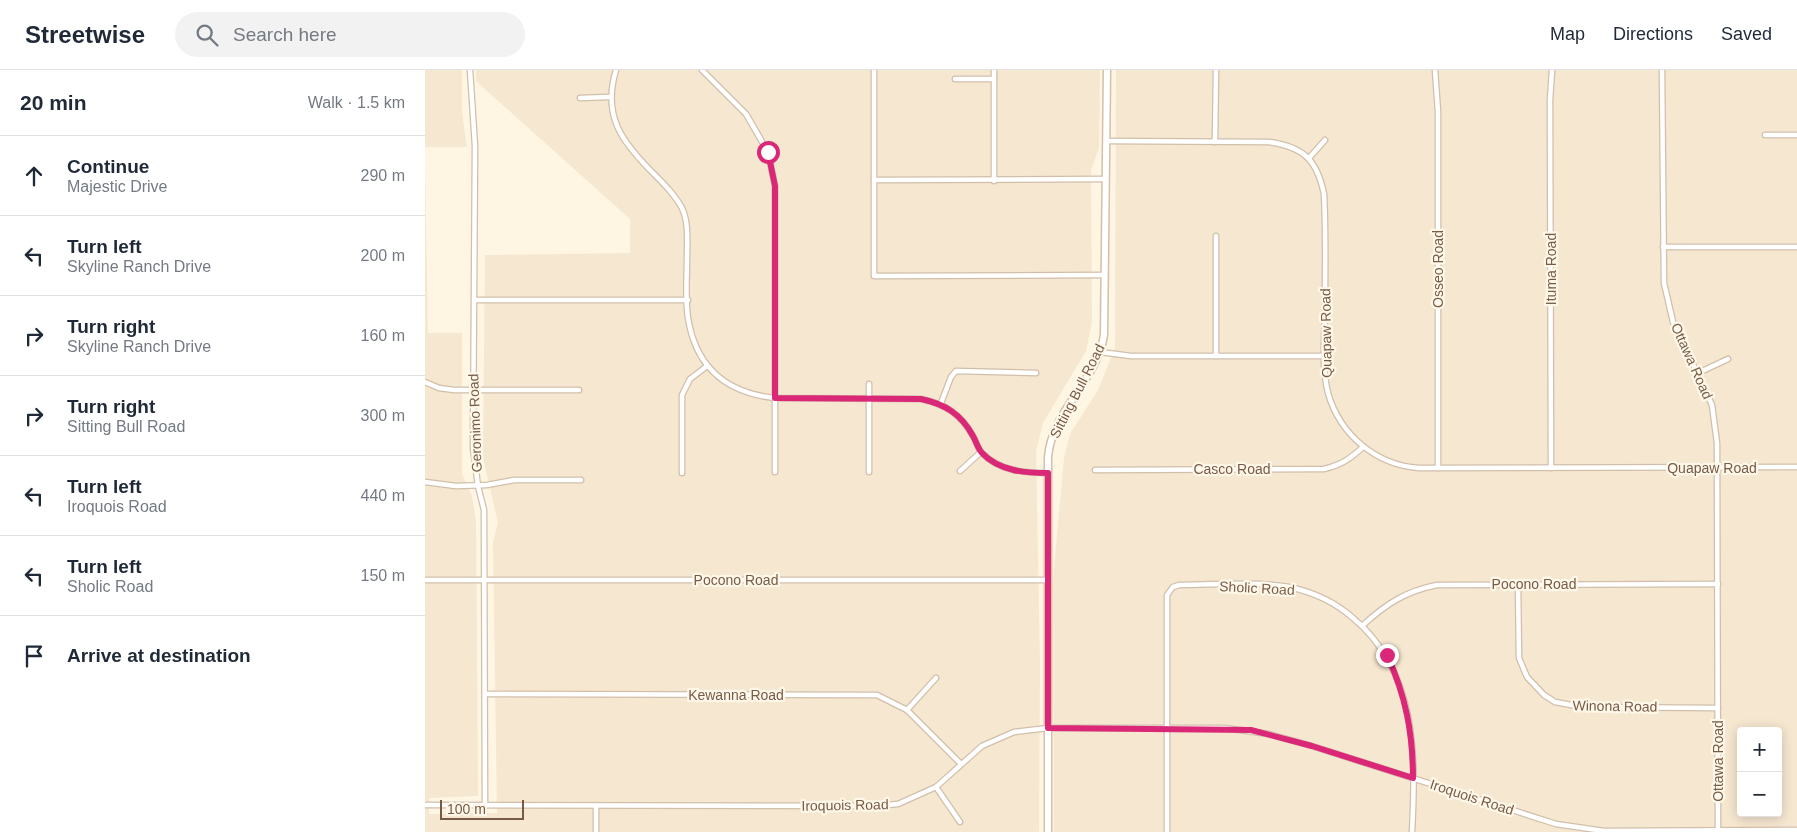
<!DOCTYPE html>
<meta charset="utf-8">
<style>
:root{--surface:#fff;--page:#f2f2f3;--text:#1f2937;--muted:#747a83;--line:#e0e1e3}
body{margin:0;font-family:Arial,sans-serif;background:var(--page);color:var(--text)}
.controls{position:absolute;right:15px;bottom:15px;display:grid;overflow:hidden;border-radius:5px;box-shadow:0 2px 12px #0003}
.controls button{width:45px;height:45px;display:grid;place-items:center;padding:0;border:0;border-bottom:1px solid var(--line);background:var(--surface);color:var(--text);font:25px sans-serif}
.scale{position:absolute;left:15px;bottom:12px;width:84px;box-sizing:border-box;padding-left:5px;border:2px solid #775b47;border-top:0;font-size:14px;line-height:18px;white-space:nowrap;color:#775b47;-webkit-text-stroke:4px #fff8e9;paint-order:stroke}
.stop{position:absolute;width:15px;height:15px;margin:-11px;border:4px solid #db2777;border-radius:50%;background:#fff}
.stop.end{background:#db2777;border-color:#fff;box-shadow:0 1px 5px #0008}
.list{margin:0;padding:0;list-style:none}
h2{display:flex;justify-content:space-between;align-items:center;height:65px;margin:0;padding:0 20px;font-size:21px}
h2 small{font-size:16px;font-weight:400;color:var(--muted)}
.list li{display:grid;grid-template-columns:32px 1fr auto;gap:15px;align-items:center;box-sizing:border-box;height:80px;padding:0 20px;border-top:1px solid var(--line)}
.list b{display:block;font-size:19px;white-space:nowrap}
.list p{margin:0;font-size:16px;white-space:nowrap;color:var(--muted)}
.list em{font-size:16px;font-style:normal;color:var(--muted)}
.icon{flex:none;width:28px;height:28px;fill:none;stroke:currentColor;stroke-width:2;stroke-linecap:round;stroke-linejoin:round}
.map{position:relative;flex:none;width:1372px;height:762px;overflow:hidden}
header{display:flex;align-items:center;gap:30px;box-sizing:border-box;height:70px;padding:0 25px;background:var(--surface);border-bottom:1px solid var(--line)}
header strong{font-size:24px}
nav{display:flex;gap:28px;margin-inline-start:auto;font-size:18px}
.search{width:350px;height:45px;background:var(--page);display:flex;align-items:center;gap:12px;box-sizing:border-box;padding:0 18px;border-radius:28px;color:var(--muted);font-size:19px}
main{display:flex}
aside{flex:1;background:var(--surface)}
.map>svg:first-child{display:block}
.residential{fill:#f6e7d0;fill-rule:evenodd}
.lines{fill:none;stroke-linecap:round;stroke-linejoin:round}
.street-casing{stroke:#d1bfab;stroke-width:7}
.secondary-casing{stroke:#d5bfa8;stroke-width:9}
.street{stroke:#fff;stroke-width:4.5}
.secondary{stroke:#fff;stroke-width:6}
.route{stroke:#db2777;stroke-width:6}
.labels{text-anchor:middle;dominant-baseline:central;stroke-width:4.5;stroke-linejoin:round;paint-order:stroke}
.street-label{font-size:14px;fill:#775b47;stroke:#fff8e9}
</style>
<header>
<strong>Streetwise</strong>
<div class="search"><svg class="icon" aria-label="search" viewBox="0 0 24 24"><circle cx="10" cy="10" r="6"/><path d="M15 15l6 6"/></svg>Search here</div>
<nav><a>Map</a><a>Directions</a><a>Saved</a></nav>
</header>
<main>
<aside>
<h2>20 min<small>Walk · 1.5 km</small></h2>
<ul class="list">
<li><svg class="icon" aria-label="ahead" viewBox="0 0 24 24"><path d="M12 20V5M6 11l6-6 6 6"/></svg><div><b>Continue</b><p>Majestic Drive</p></div><em>290 m</em></li>
<li><svg class="icon" aria-label="left" viewBox="0 0 24 24"><path d="M17 20v-9H6M10 6l-5 5 5 5"/></svg><div><b>Turn left</b><p>Skyline Ranch Drive</p></div><em>200 m</em></li>
<li><svg class="icon" aria-label="right" viewBox="0 0 24 24"><path d="M7 20v-9h11M14 6l5 5-5 5"/></svg><div><b>Turn right</b><p>Skyline Ranch Drive</p></div><em>160 m</em></li>
<li><svg class="icon" aria-label="right" viewBox="0 0 24 24"><path d="M7 20v-9h11M14 6l5 5-5 5"/></svg><div><b>Turn right</b><p>Sitting Bull Road</p></div><em>300 m</em></li>
<li><svg class="icon" aria-label="left" viewBox="0 0 24 24"><path d="M17 20v-9H6M10 6l-5 5 5 5"/></svg><div><b>Turn left</b><p>Iroquois Road</p></div><em>440 m</em></li>
<li><svg class="icon" aria-label="left" viewBox="0 0 24 24"><path d="M17 20v-9H6M10 6l-5 5 5 5"/></svg><div><b>Turn left</b><p>Sholic Road</p></div><em>150 m</em></li>
<li><svg class="icon" aria-label="arrive" viewBox="0 0 24 24"><path d="M6 21V4h12l-3 4 3 4H6"/></svg><div><b>Arrive at destination</b></div></li>
</ul>
</aside>
<div class="map">
<svg width="1372" height="762" viewBox="0 0 1372 762">
<rect width="100%" height="100%" fill="#fef5e2"/>
<g class="residential">
<path d="M0,0H37V43L42,77H0Z"/>
<path d="M51,0H675L674,78L666,100L667,252L661,281L618,353L611,381L615,595L614,762H0V97L3,263H37V404L47,426L51,452L53,726L4,728V744L72,743L68,472L73,453L58,387L60,185L205,183V149L51,11Z"/>
<path d="M691,0H1372V762H629L628,509L639,388L645,364L673,320L690,278ZM1316,661H1353V743H1316Z"/>
</g>
<g class="lines">
<defs>
<g id="street">
<path d="M45,0L50,76L48,378L53,416L59,440L60,736"/>
<path d="M191,0C177,46 197,72 228,103C239,114 250,125 257,138C264,153 262,172 262,187C262,207 260,229 263,248C271,298 302,323 350,328L496,329C520,334 536,344 548,366C551,371 553,379 557,383C574,401 600,403 623,403"/>
<path d="M277,0L321,44L343,82L350,116V402"/>
<path d="M449,0V206L680,205"/>
<path d="M1010,0L1013,42V398"/>
<path d="M1237,0L1239,213L1248,252L1287,335L1292,373L1293,762"/>
<path d="M530,9H569"/>
<path d="M155,28L184,27"/>
<path d="M1340,65H1372"/>
<path d="M682,71L844,72C879,77 892,90 899,124C901,161 900,198 900,235C900,263 896,295 903,323C915,365 951,395 994,398L1372,397"/>
<path d="M790,72L791,0"/>
<path d="M884,88L900,70"/>
<path d="M449,110L680,109"/>
<path d="M569,111V0"/>
<path d="M1238,177H1372"/>
<path d="M50,230H263"/>
<path d="M675,282L706,286H900"/>
<path d="M791,286V166"/>
<path d="M1273,303L1303,289"/>
<path d="M0,312L14,318L29,320H154"/>
<path d="M444,314V402"/>
<path d="M516,333L526,307L531,301L611,303"/>
<path d="M1126,398L1125,30L1127,0"/>
<path d="M670,400L899,399C916,395 925,389 938,377"/>
<path d="M535,401L556,382"/>
<path d="M257,403V325L265,309L282,296"/>
<path d="M0,412L31,416L62,415L89,410H156"/>
<path d="M0,510H623"/>
<path d="M1093,514L1094,588L1102,607L1119,625L1130,632L1157,637L1293,638"/>
<path d="M938,555C961,534 981,521 1012,515L1293,514"/>
<path d="M60,624L452,625L482,640L536,694"/>
<path d="M482,640L511,608"/>
<path d="M511,717L535,752"/>
<path d="M0,735L451,736L473,734L511,717L557,676L589,662L623,658H800L844,664L887,676L1131,754L1179,761L1372,760"/>
<path d="M171,762V736"/>
<path d="M742,762V525L748,517L754,515C790,515 829,511 864,517C888,522 910,532 928,548C992,601 991,686 987,762"/>
</g>
<path id="secondary" d="M623,762V387C627,340 672,311 679,265L682,0"/>
</defs>
<use href="#street" class="street-casing"/>
<use href="#secondary" class="secondary-casing"/>
<use href="#street" class="street"/>
<use href="#secondary" class="secondary"/>
</g>
<g class="lines">
<path class="route" d="M343,82L350,116V328L496,329C520,334 536,344 548,366C551,371 553,379 557,383C574,401 600,403 623,403V658L826,660L887,676L988,708C988,664 981,626 962,585"/>
</g>
<g class="labels">
<g class="street-label">
<text transform="translate(1013 199) rotate(-90)">Osseo Road</text>
<text transform="translate(1126 199) rotate(-90)">Ituma Road</text>
<text transform="translate(901 263) rotate(-91)">Quapaw Road</text>
<text transform="translate(1267 291) rotate(66)">Ottawa Road</text>
<text transform="translate(652 321) rotate(-63)">Sitting Bull Road</text>
<text transform="translate(50 353) rotate(-92)">Geronimo Road</text>
<text x="1287" y="398">Quapaw Road</text>
<text x="807" y="399">Casco Road</text>
<text x="311" y="510">Pocono Road</text>
<text x="1109" y="514">Pocono Road</text>
<text transform="translate(832 518) rotate(3)">Sholic Road</text>
<text x="311" y="625">Kewanna Road</text>
<text transform="translate(1190 636) rotate(1)">Winona Road</text>
<text transform="translate(1293 691) rotate(-90)">Ottawa Road</text>
<text transform="translate(1047 727) rotate(18)">Iroquois Road</text>
<text transform="translate(420 735) rotate(-1)">Iroquois Road</text>
</g>
</g>
</svg>
<div class="controls">
<button>+</button>
<button>−</button>
</div>
<div class="scale">100 m</div>
<div class="stop" style="left:343px;top:82px"></div>
<div class="stop end" style="left:962px;top:585px"></div>
</div>
</main>
